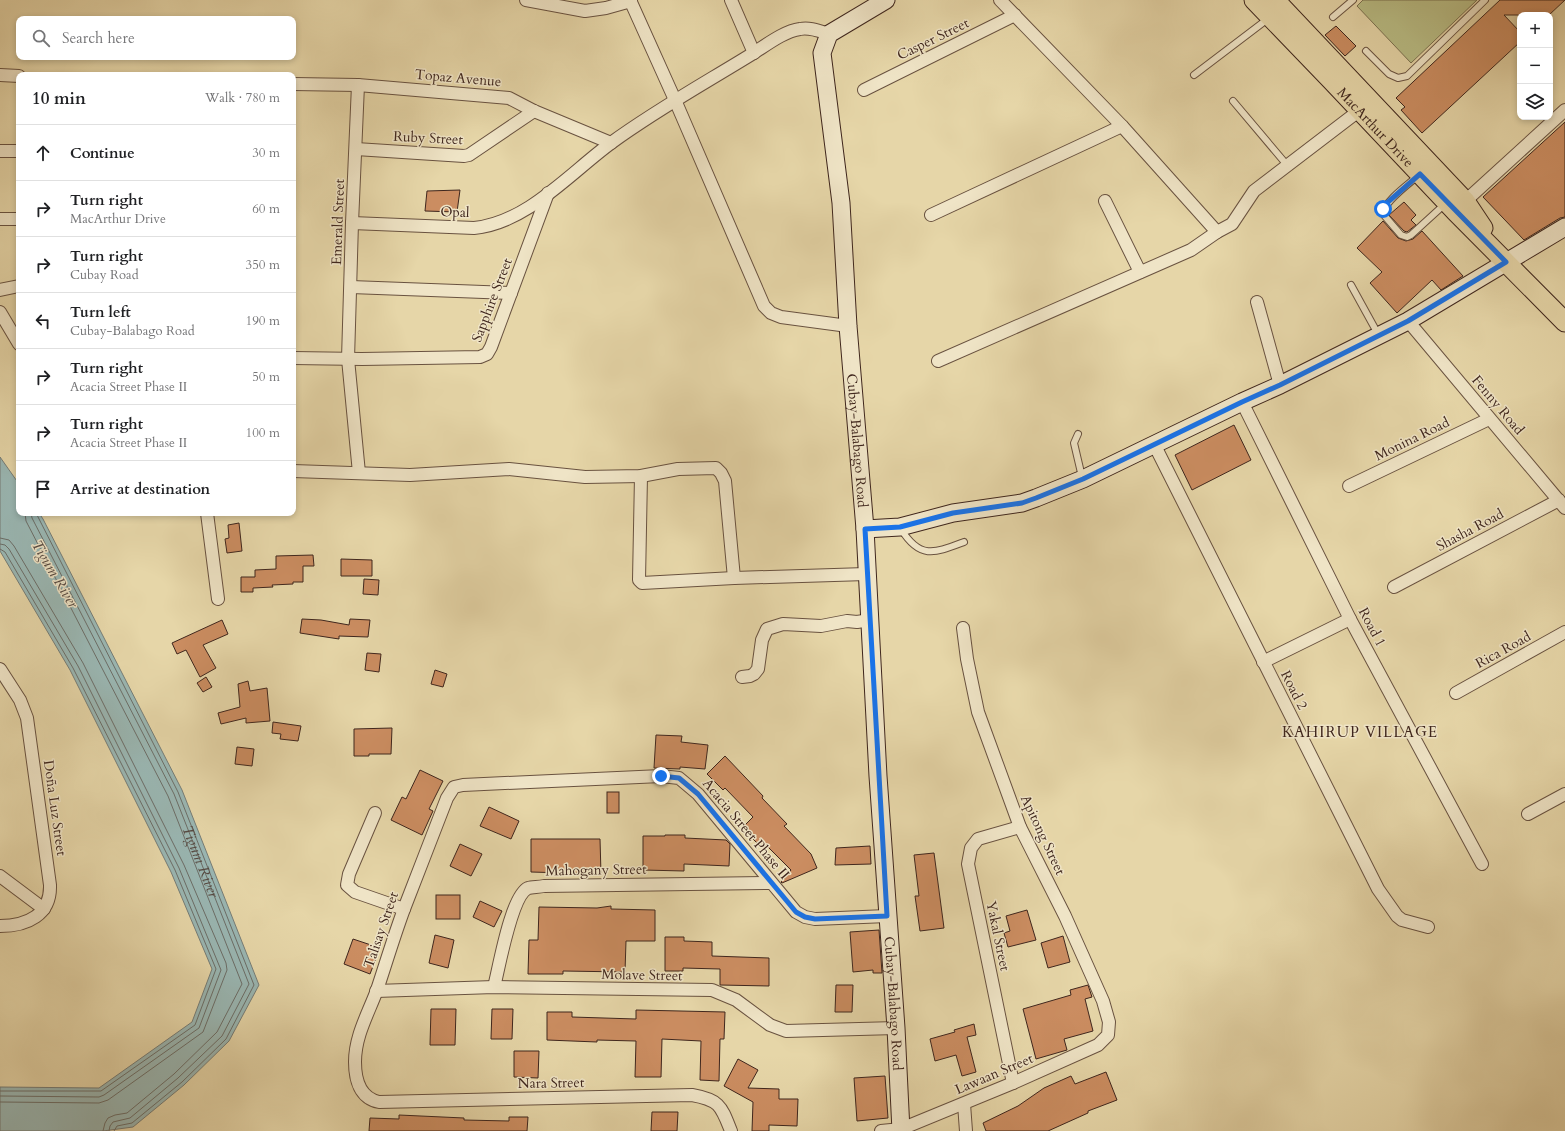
<!DOCTYPE html>
<meta charset="utf-8">
<style>
:root{--surface:#fff;--page:#f6f6f6;--text:#202124;--muted:#757577;--line:#e0e0e0}
body{margin:0;font-family:Cardo,serif;background:var(--page);color:var(--text)}
.controls{position:absolute;right:12px;top:12px;display:grid;overflow:hidden;border-radius:8px;box-shadow:0 2px 6px #0003}
.controls button{width:36px;height:36px;display:grid;place-items:center;padding:0;border:0;border-bottom:1px solid var(--line);background:var(--surface);color:var(--text);font:20px sans-serif}
.stop{position:absolute;width:12px;height:12px;margin:-9px;border:3px solid #1a73e8;border-radius:50%;background:#fff}
.stop.end{background:#1a73e8;border-color:#fff;box-shadow:0 1px 4px #0008}
.list{margin:0;padding:0;list-style:none}
h2{display:flex;justify-content:space-between;align-items:center;height:52px;margin:0;padding:0 16px;font-size:17px}
h2 small{font-size:13px;font-weight:400;color:var(--muted)}
.list li{display:grid;grid-template-columns:26px 1fr auto;gap:12px;align-items:center;box-sizing:border-box;height:56px;padding:0 16px;border-top:1px solid var(--line)}
.list b{display:block;font-size:15px;white-space:nowrap}
.list p{margin:0;font-size:13px;white-space:nowrap;color:var(--muted)}
.list em{font-size:13px;font-style:normal;color:var(--muted)}
.icon{flex:none;width:22px;height:22px;fill:none;stroke:currentColor;stroke-width:2;stroke-linecap:round;stroke-linejoin:round}
.map{position:relative;flex:none;width:1565px;height:1131px;overflow:hidden}
.search{position:absolute;background:var(--surface);box-shadow:0 2px 6px #0003;left:16px;top:16px;width:280px;height:44px;display:flex;align-items:center;gap:10px;box-sizing:border-box;padding:0 14px;border-radius:8px;color:var(--muted);font-size:15px}
.panel{position:absolute;background:var(--surface);box-shadow:0 2px 6px #0003;left:16px;top:72px;width:280px;height:444px;border-radius:8px}
.map>svg:first-child{display:block}
.green{fill:#b9bd85;stroke:#7c7251}
.water{fill:#9ab7b3;stroke:#767d77}
.lines{fill:none;stroke-linecap:round;stroke-linejoin:round}
.shore{stroke:#6c6e68;stroke-width:1}
.building{fill:#cb8d61;stroke:#3f261d}
.lane-casing{stroke:#695240;stroke-width:8}
.street-casing{stroke:#695240;stroke-width:14}
.secondary-casing{stroke:#3f261d;stroke-width:19}
.primary-casing{stroke:#3f261d;stroke-width:21}
.lane{stroke:#efe4c6;stroke-width:6}
.street{stroke:#efe4c6;stroke-width:12}
.secondary{stroke:#efe4c6;stroke-width:17}
.primary{stroke:#e6d6a8;stroke-width:19}
.route{stroke:#1a73e8;stroke-width:5}
.labels{text-anchor:middle;dominant-baseline:central;stroke-width:3;stroke-linejoin:round;paint-order:stroke}
.street-label{font-size:14px;fill:#3f261d;stroke:#efe4c6}
.water-label{font-size:15px;font-style:italic;fill:#564a42;stroke:#efe4c6}
.neighbourhood-label{font-size:15px;letter-spacing:1px;fill:#3f261d;stroke:#efe4c6}
</style>
<div class="map">
<svg width="1565" height="1131" viewBox="0 0 1565 1131">
<rect width="100%" height="100%" fill="#e6d6a8"/>
<filter id="stains"><feTurbulence type="fractalNoise" baseFrequency=".005" numOctaves="4"/><feColorMatrix values="0 0 0 0 .2 0 0 0 0 .09 0 0 0 0 .02 0 0 0 .5 -.17"/></filter>
<radialGradient id="worn" r=".72"><stop offset=".6" stop-color="#630" stop-opacity="0"/><stop offset="1" stop-color="#630" stop-opacity=".3"/></radialGradient>
<path class="green" d="M1363,0H1477L1411,63L1357,6Z"/>
<path class="water" d="M0,457L19,484V513H39L43,519L182,790L259,985L229,1041L184,1085L133,1127L103,1131H0V1087L99,1088L192,1022L212,969L171,872L70,670L0,551Z"/>
<g class="lines">
<g class="shore">
<path d="M25,513L26,521L168,796L242,984L217,1032L174,1074L127,1113L115,1115L108,1118L105,1123L103,1131"/>
<path id="s1" d="M31,513L32,518L174,794L249,984L222,1036L178,1078L130,1118L113,1122L110,1126L109,1131"/>
<path d="M36,513L178,792L254,985L226,1039L182,1082L132,1123L117,1126L114,1131"/>
<path d="M0,538L9,540L14,546L83,663L184,865L226,963L227,970L203,1032L108,1100L99,1103L0,1102"/>
<path d="M0,544L5,545L9,549L78,666L179,868L221,970L199,1028L104,1095L99,1097L0,1096"/>
<path d="M0,549L5,552L73,668L175,870L216,969L195,1025L101,1091H0"/>
</g>
</g>
<g class="building">
<path d="M1500,0H1565L1549,15H1504L1520,32V42L1422,133L1401,110L1405,107L1396,98Z"/>
<path d="M1336,26L1356,46L1345,56L1325,35Z"/>
<path d="M1565,122V217L1560,218L1524,240L1483,197Z"/>
<path d="M460,190L457,212L425,211L427,191Z"/>
<path d="M1404,202L1416,215L1411,220L1416,225L1407,232L1404,231L1389,215Z"/>
<path d="M1383,221L1398,238L1406,241L1413,239L1422,231L1463,276L1441,290L1432,280L1397,313L1370,283L1382,272L1357,248Z"/>
<path d="M1234,425L1251,460L1192,490L1175,455Z"/>
<path d="M239,523L242,551L227,553L225,539L229,538L228,525Z"/>
<path d="M313,555L314,566H303V582H293V584L272,585L273,587L253,588V592H241V577H255V570L276,569V556Z"/>
<path d="M341,559L372,560V576H341Z"/>
<path d="M364,579L379,580L378,595L363,594Z"/>
<path d="M302,619L321,620L349,625L350,619L370,620L368,637L339,636V639L300,633Z"/>
<path d="M222,620L228,634L203,645L216,668L200,677L186,650L177,654L172,643Z"/>
<path d="M367,653L381,654L379,672L365,670Z"/>
<path d="M435,670L447,674L443,687L431,684Z"/>
<path d="M206,677L212,687L203,692L197,683Z"/>
<path d="M248,681L250,691L267,688L270,721L246,723V718L221,724L218,713L240,707L238,684Z"/>
<path d="M273,722L301,726L298,741L280,739L281,734L272,733Z"/>
<path d="M392,728L391,754H369V756H354V729Z"/>
<path d="M656,735L682,736L681,742L708,745L705,769L680,767V769L654,768Z"/>
<path d="M237,747L254,749L252,766L235,764Z"/>
<path d="M725,756L763,796L762,798L787,824L784,826L811,854L817,868L782,883L781,882L791,870L766,845L764,846H760L744,830V826L753,817L725,788L723,790L707,774Z"/>
<path d="M420,770L443,781L429,809L433,811L422,835L391,820L402,797L406,799Z"/>
<rect x="607" y="792" width="12" height="21"/>
<path d="M489,807L519,821L511,839L480,826Z"/>
<path d="M665,835H685V838L726,840L730,844L729,866L684,864V871L643,870V836H665Z"/>
<path d="M531,839H600L601,874L531,872Z"/>
<path d="M460,844L482,854L471,876L450,866Z"/>
<path d="M870,846L871,864L835,865L836,848Z"/>
<path d="M934,853L944,928L920,931L915,896H919L914,855Z"/>
<rect x="436" y="895" width="24" height="24"/>
<path d="M480,901L502,911L494,927L473,917Z"/>
<path d="M611,906V909L655,910V941H626L625,972L563,971V974H528L529,940H538L539,907L597,908Z"/>
<path d="M1027,910L1036,940L1008,947L1004,933L1010,931L1006,916Z"/>
<path d="M879,930L882,973H873V970L853,972L850,932Z"/>
<path d="M435,935L454,940L448,968L429,963Z"/>
<path d="M1063,936L1070,962L1048,968L1041,943Z"/>
<path d="M665,937H684V941L712,942V956L769,958V986L720,985V969L683,968V971H665Z"/>
<path d="M353,939L380,948L370,974L344,964Z"/>
<path d="M836,985H853L852,1012H835Z"/>
<path d="M1088,985L1092,997L1085,999L1093,1031L1064,1039L1067,1050L1036,1059L1023,1009L1071,995L1070,990Z"/>
<path d="M431,1009H456L455,1045H430Z"/>
<path d="M492,1009H513L512,1039H491Z"/>
<path d="M636,1010L725,1012L724,1039H720L719,1081L700,1080L701,1041L662,1039L661,1077H635L636,1041L597,1040V1042L547,1040V1012H572V1017L636,1019Z"/>
<path d="M974,1024L976,1035L967,1037L976,1072L962,1076L956,1055L935,1061L930,1039L955,1032L954,1030Z"/>
<path d="M514,1051H539L538,1078L514,1077Z"/>
<path d="M738,1059L758,1070L748,1088L779,1089V1099H798L797,1126L769,1125V1131H752L753,1102L724,1086Z"/>
<path d="M1106,1072L1117,1100L1088,1111V1113L1048,1131H986L983,1123L1018,1106L1044,1088L1071,1076L1075,1084Z"/>
<path d="M885,1076L888,1118L857,1121L854,1078Z"/>
<path d="M652,1112H678L677,1131H651Z"/>
<path d="M399,1115L464,1118V1120L509,1121V1117H528L527,1131H369L370,1118L399,1119Z"/>
</g>
<g class="lines">
<defs>
<g id="lane">
<path d="M1333,17L1353,0"/>
<path d="M1366,51L1389,74L1398,78L1407,76L1485,0"/>
<path d="M1194,75L1269,18"/>
<path d="M1233,101L1287,165"/>
<path d="M1419,175C1410,183 1383,202 1383,214L1401,235L1407,237L1411,235L1445,204"/>
<path d="M1351,285L1378,334"/>
<path d="M1078,434L1074,443L1082,477"/>
<path d="M901,529C920,560 935,553 964,542"/>
</g>
<g id="street">
<path d="M526,0L585,11L606,8L631,1"/>
<path d="M630,0L675,100L764,306L771,313L781,317L848,326"/>
<path d="M731,0L754,53"/>
<path d="M1000,0L1122,126L1217,232L1232,224L1254,191L1360,110"/>
<path d="M0,75L19,76"/>
<path d="M293,84L358,85L509,98L534,111L611,143"/>
<path d="M358,85L352,223L348,359L359,473"/>
<path d="M864,90L1015,15"/>
<path d="M356,149L464,156L469,155L534,111"/>
<path d="M0,151H19"/>
<path d="M1105,201L1140,272"/>
<path d="M1461,205L1565,110"/>
<path d="M931,215L1122,126"/>
<path d="M0,219H19"/>
<path d="M352,223L474,228C527,223 570,173 611,143C656,110 705,83 752,54C765,46 784,31 800,29C810,27 819,31 829,34"/>
<path d="M351,287L511,293"/>
<path d="M0,290L19,286"/>
<path d="M1257,302L1280,385"/>
<path d="M0,312L19,344"/>
<path d="M1408,321L1565,508"/>
<path d="M293,358L362,359L480,357L487,354L491,347L548,193"/>
<path d="M938,361L1191,250L1217,232"/>
<path d="M1242,402L1350,619L1482,864"/>
<path d="M1154,444L1378,889L1397,916L1402,920L1428,927"/>
<path d="M293,471L410,475L509,469L585,477L641,476L678,469L716,468L721,473L725,481L734,578"/>
<path d="M641,476L639,580L642,583L734,578L866,574"/>
<path d="M1349,486L1489,419"/>
<path d="M207,513L218,599"/>
<path d="M1394,587L1559,500"/>
<path d="M1263,662L1350,619"/>
<path d="M0,669L20,700L27,718L50,885C51,915 27,926 0,926"/>
<path d="M742,677L750,676L754,674L758,669L762,640L767,629L783,624L821,626L847,621L857,622L870,620"/>
<path d="M1456,693L1565,632"/>
<path d="M375,813L349,874L347,885L355,892L404,909"/>
<path d="M1528,814L1565,794"/>
<path d="M0,876L44,909"/>
<path d="M494,987C499,968 511,896 528,888C532,887 539,887 544,886L771,883"/>
<path d="M376,991L494,987L712,990L736,1000L770,1025L786,1031L896,1028"/>
<path d="M1013,1083L968,864L971,848L978,839L1020,827"/>
<path d="M964,1104L966,1131"/>
<path d="M731,1131C721,1106 720,1100 692,1095L379,1102C360,1098 355,1080 355,1062C355,1036 368,1014 377,990C386,963 394,936 404,909C418,872 433,835 447,798L454,787L463,785L661,776L679,778L698,794L796,912L805,917L815,919L887,916"/>
<path d="M881,1131L901,1129L1013,1083L1098,1045L1108,1035L1109,1022L1103,1001L1065,916L1020,827L978,712L967,659L963,628"/>
</g>
<g id="secondary">
<path id="s2" d="M886,0L829,34L822,53L841,203L848,326L865,529L878,776L896,1028L901,1131"/>
<path d="M865,529L900,527L953,513L1022,503L1036,498L1083,479L1242,402L1280,385L1408,321L1565,227"/>
</g>
<g id="primary">
<path id="s3" d="M1254,0L1331,80L1455,211L1565,322"/>
<path d="M1275,0L1465,201L1483,228"/>
</g>
</defs>
<use href="#lane" class="lane-casing"/>
<use href="#street" class="street-casing"/>
<use href="#secondary" class="secondary-casing"/>
<use href="#primary" class="primary-casing"/>
<use href="#lane" class="lane"/>
<use href="#street" class="street"/>
<use href="#secondary" class="secondary"/>
<use href="#primary" class="primary"/>
</g>
<g class="lines">
<path class="route" d="M661,776L679,778L698,794L796,912L805,917L815,919L887,916L865,529L900,527L953,513L1022,503L1036,498L1083,479L1242,402L1280,385L1408,321L1506,262L1420,174L1388,202L1383,209"/>
</g>
<g class="labels">
<g class="street-label">
<text transform="translate(933 39) rotate(-26)">Casper Street</text>
<text transform="translate(458 78) rotate(5)">Topaz Avenue</text>
<text stroke="none"><textPath href="#s3" startOffset="176">MacArthur Drive</textPath></text>
<text transform="translate(428 138) rotate(3)">Ruby Street</text>
<text transform="translate(455 212) rotate(2)">Opal</text>
<text transform="translate(338 222) rotate(-88)">Emerald Street</text>
<text transform="translate(492 300) rotate(-69)">Sapphire Street</text>
<text transform="translate(1498 405) rotate(50)">Fenny Road</text>
<text transform="translate(1412 439) rotate(-26)">Monina Road</text>
<text stroke="none"><textPath href="#s2" startOffset="476">Cubay-Balabago Road</textPath></text>
<text transform="translate(1470 530) rotate(-28)">Shasha Road</text>
<text transform="translate(1372 627) rotate(62)">Road 1</text>
<text transform="translate(1503 650) rotate(-29)">Rica Road</text>
<text transform="translate(1294 690) rotate(63)">Road 2</text>
<text transform="translate(55 808) rotate(82)">Doña Luz Street</text>
<text transform="translate(746 829) rotate(50)">Acacia Street Phase II</text>
<text transform="translate(1043 835) rotate(65)">Apitong Street</text>
<text transform="translate(596 870) rotate(-1)">Mahogany Street</text>
<text transform="translate(381 930) rotate(-71)">Talisay Street</text>
<text transform="translate(998 936) rotate(78)">Yakal Street</text>
<text transform="translate(642 975) rotate(1)">Molave Street</text>
<text stroke="none"><textPath href="#s2" startOffset="1040">Cubay-Balabago Road</textPath></text>
<text transform="translate(994 1074) rotate(-23)">Lawaan Street</text>
<text transform="translate(551 1083) rotate(-1)">Nara Street</text>
</g>
<g class="water-label">
<text transform="translate(55 574) rotate(59)">Tigum River</text>
<text stroke="none"><textPath href="#s1" startOffset="388">Tigum River</textPath></text>
</g>
<g class="neighbourhood-label">
<text x="1360" y="732">KAHIRUP VILLAGE</text>
</g>
</g>
<rect width="100%" height="100%" filter="url(#stains)"/>
<rect width="100%" height="100%" fill="url(#worn)"/>
</svg>
<div class="controls">
<button>+</button>
<button>−</button>
<button><svg class="icon" aria-label="layers" viewBox="0 0 24 24"><path d="M12 4l9 5-9 5-9-5zM3 14l9 5 9-5"/></svg></button>
</div>
<div class="stop" style="left:1383px;top:209px"></div>
<div class="stop end" style="left:661px;top:776px"></div>
<div class="search"><svg class="icon" aria-label="search" viewBox="0 0 24 24"><circle cx="10" cy="10" r="6"/><path d="M15 15l6 6"/></svg>Search here</div>
<section class="panel">
<h2>10 min<small>Walk · 780 m</small></h2>
<ul class="list">
<li><svg class="icon" aria-label="ahead" viewBox="0 0 24 24"><path d="M12 20V5M6 11l6-6 6 6"/></svg><div><b>Continue</b></div><em>30 m</em></li>
<li><svg class="icon" aria-label="right" viewBox="0 0 24 24"><path d="M7 20v-9h11M14 6l5 5-5 5"/></svg><div><b>Turn right</b><p>MacArthur Drive</p></div><em>60 m</em></li>
<li><svg class="icon" aria-label="right" viewBox="0 0 24 24"><path d="M7 20v-9h11M14 6l5 5-5 5"/></svg><div><b>Turn right</b><p>Cubay Road</p></div><em>350 m</em></li>
<li><svg class="icon" aria-label="left" viewBox="0 0 24 24"><path d="M17 20v-9H6M10 6l-5 5 5 5"/></svg><div><b>Turn left</b><p>Cubay-Balabago Road</p></div><em>190 m</em></li>
<li><svg class="icon" aria-label="right" viewBox="0 0 24 24"><path d="M7 20v-9h11M14 6l5 5-5 5"/></svg><div><b>Turn right</b><p>Acacia Street Phase II</p></div><em>50 m</em></li>
<li><svg class="icon" aria-label="right" viewBox="0 0 24 24"><path d="M7 20v-9h11M14 6l5 5-5 5"/></svg><div><b>Turn right</b><p>Acacia Street Phase II</p></div><em>100 m</em></li>
<li><svg class="icon" aria-label="arrive" viewBox="0 0 24 24"><path d="M6 21V4h12l-3 4 3 4H6"/></svg><div><b>Arrive at destination</b></div></li>
</ul>
</section>
</div>
